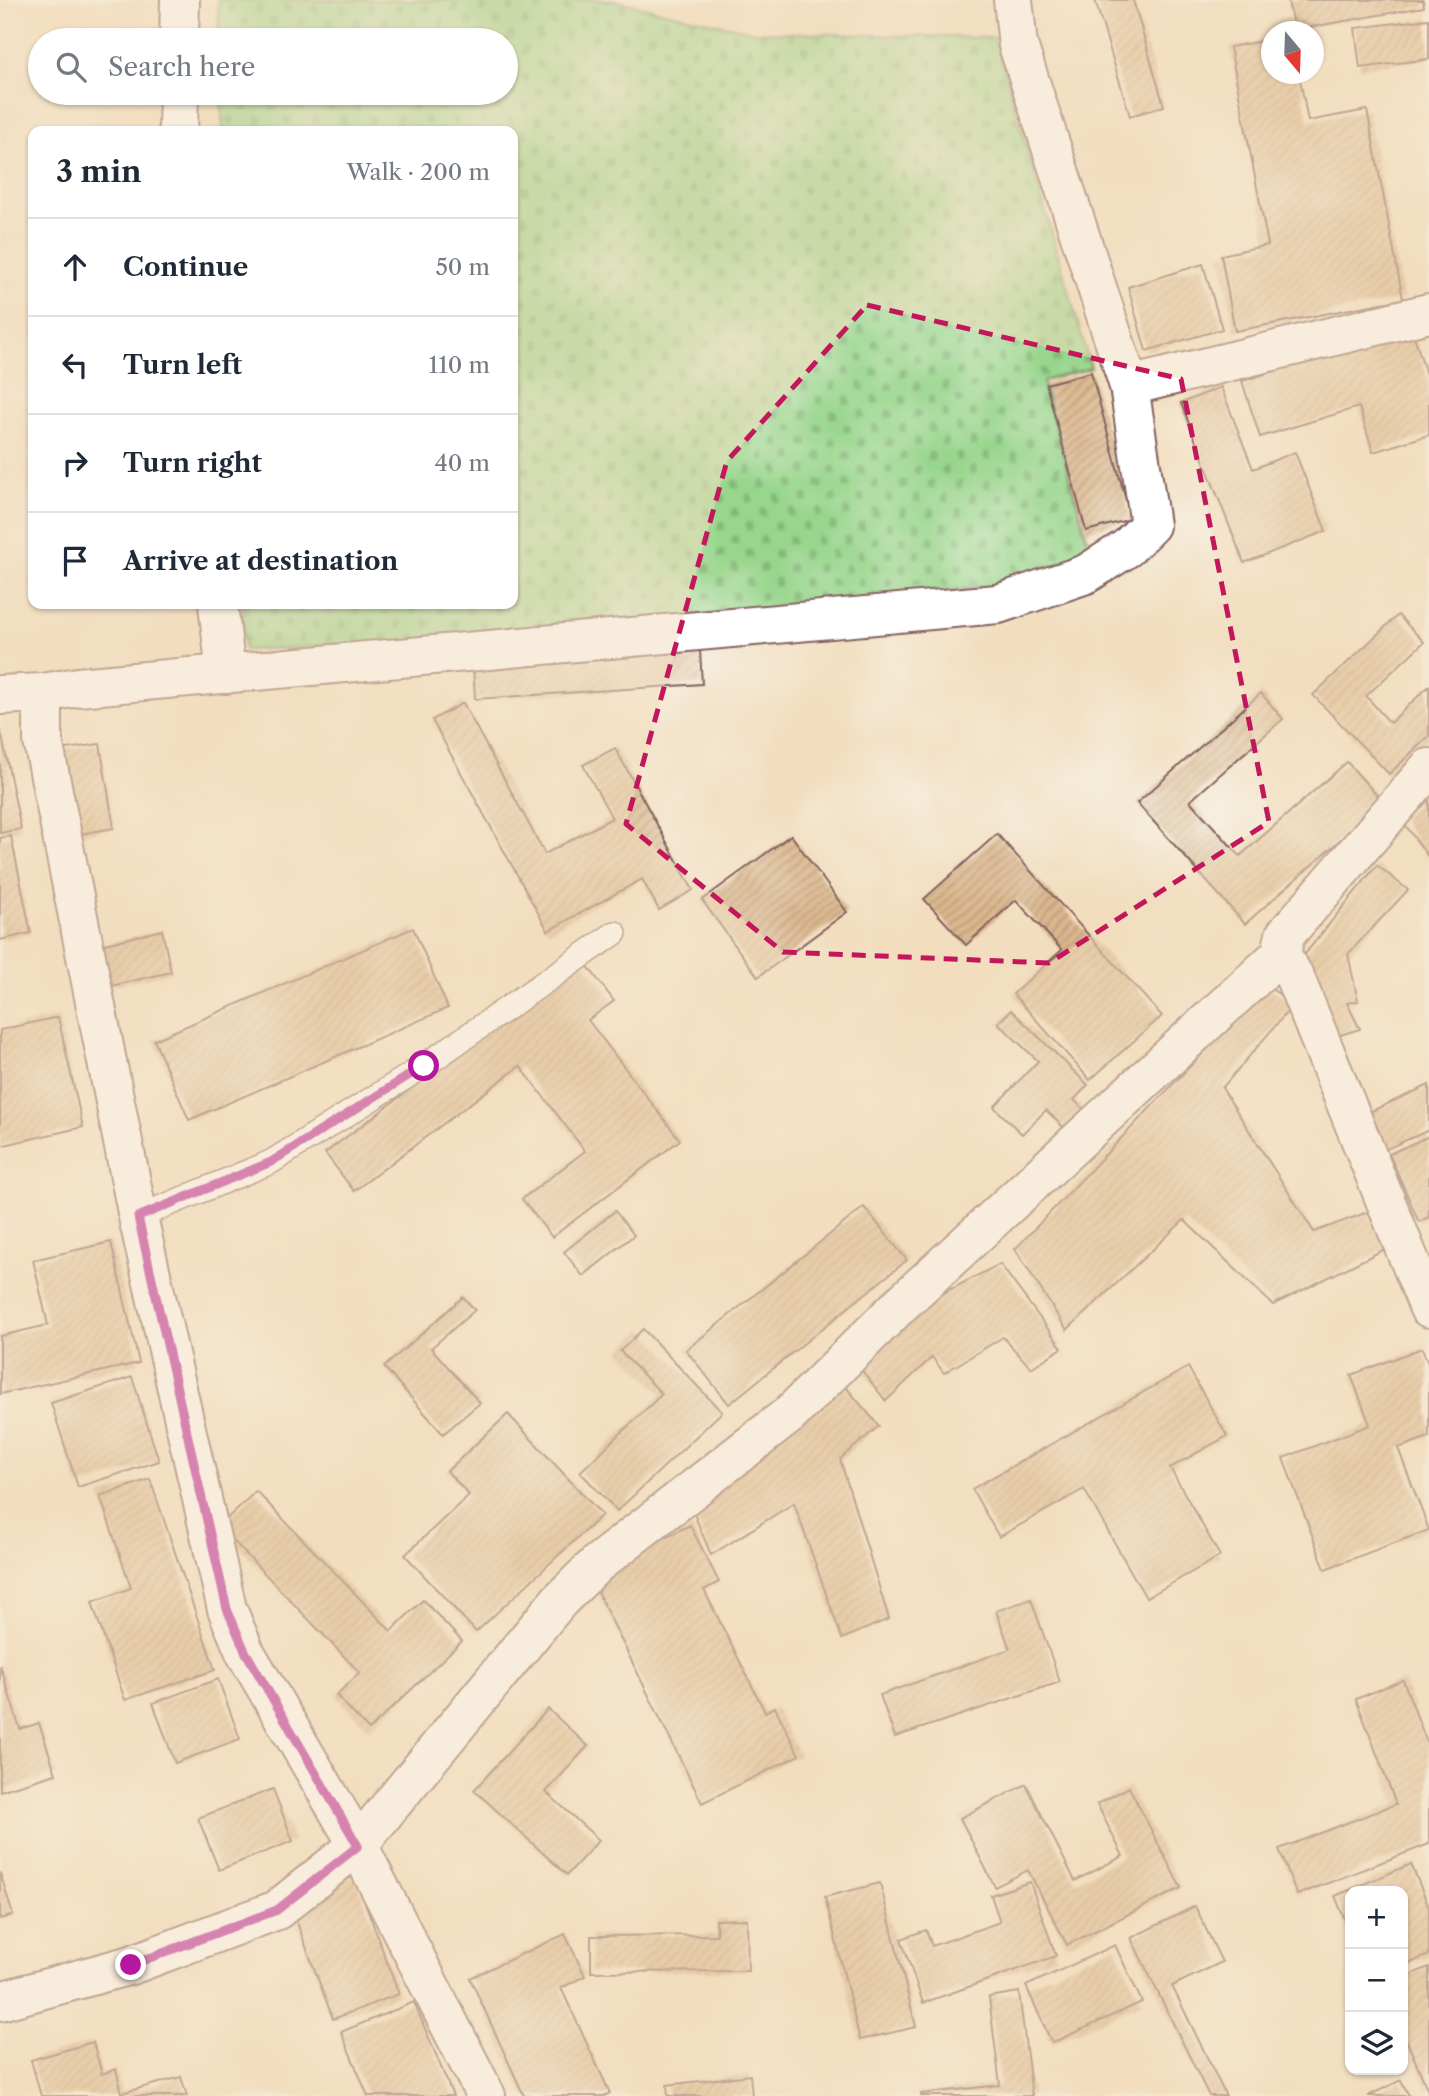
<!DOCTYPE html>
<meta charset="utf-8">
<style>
:root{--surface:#fff;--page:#f6f6f7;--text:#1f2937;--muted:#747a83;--line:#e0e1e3}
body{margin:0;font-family:"Libre Caslon Text",serif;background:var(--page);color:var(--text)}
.controls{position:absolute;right:21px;bottom:21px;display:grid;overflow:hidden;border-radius:14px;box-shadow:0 2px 5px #0004}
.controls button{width:63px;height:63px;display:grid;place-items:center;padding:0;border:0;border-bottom:2px solid var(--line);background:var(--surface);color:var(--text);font:35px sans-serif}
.compass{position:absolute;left:1261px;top:21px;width:63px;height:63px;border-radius:50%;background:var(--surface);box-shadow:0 2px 5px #0004;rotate:161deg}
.stop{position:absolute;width:21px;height:21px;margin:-16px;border:5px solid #b5179e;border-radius:50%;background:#fff}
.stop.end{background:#b5179e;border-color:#fff;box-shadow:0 2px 7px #0008}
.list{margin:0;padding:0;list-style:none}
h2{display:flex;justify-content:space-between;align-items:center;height:91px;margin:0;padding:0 28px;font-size:30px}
h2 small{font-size:23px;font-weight:400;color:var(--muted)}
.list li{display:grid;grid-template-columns:46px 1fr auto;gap:21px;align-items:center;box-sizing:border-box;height:98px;padding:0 28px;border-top:2px solid var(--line)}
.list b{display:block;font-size:26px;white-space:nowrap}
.list em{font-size:23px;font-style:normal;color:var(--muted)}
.icon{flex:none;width:38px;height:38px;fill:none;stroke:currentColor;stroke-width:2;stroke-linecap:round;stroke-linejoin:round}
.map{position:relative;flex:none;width:1429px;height:2096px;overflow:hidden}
.search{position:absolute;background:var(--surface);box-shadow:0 2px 5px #0004;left:28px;top:28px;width:490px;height:77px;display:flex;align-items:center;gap:18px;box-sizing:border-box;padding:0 24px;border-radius:38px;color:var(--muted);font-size:26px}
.panel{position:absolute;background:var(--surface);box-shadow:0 2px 5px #0004;left:28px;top:126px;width:490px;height:483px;border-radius:14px}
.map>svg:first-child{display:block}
.cemetery{fill:url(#cemetery-stones);stroke:#707a5c;stroke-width:2}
.building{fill:url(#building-hatch)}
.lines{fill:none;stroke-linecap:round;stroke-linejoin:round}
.lane-casing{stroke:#85625f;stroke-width:26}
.street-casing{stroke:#85625f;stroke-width:42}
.lane{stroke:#fff;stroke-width:23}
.street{stroke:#fff;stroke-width:38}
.route{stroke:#b5179e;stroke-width:9}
.marked{fill:none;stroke:#c2185b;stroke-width:5;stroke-dasharray:14 9;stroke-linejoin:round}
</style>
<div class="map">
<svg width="1429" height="2096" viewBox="0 0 1429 2096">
<defs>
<pattern id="cemetery-stones" width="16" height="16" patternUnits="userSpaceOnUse" patternTransform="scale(1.75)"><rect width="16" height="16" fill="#97d68c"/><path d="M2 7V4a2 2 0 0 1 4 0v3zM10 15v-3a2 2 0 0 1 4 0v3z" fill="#84b779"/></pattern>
<pattern id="building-hatch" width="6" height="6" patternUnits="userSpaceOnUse" patternTransform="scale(1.75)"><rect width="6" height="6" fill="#dcb88e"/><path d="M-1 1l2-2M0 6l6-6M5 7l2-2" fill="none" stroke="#b49574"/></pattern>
</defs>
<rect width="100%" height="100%" fill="#f7f3e8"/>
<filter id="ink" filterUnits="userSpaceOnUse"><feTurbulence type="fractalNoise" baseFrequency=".0143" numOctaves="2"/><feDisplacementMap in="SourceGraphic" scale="14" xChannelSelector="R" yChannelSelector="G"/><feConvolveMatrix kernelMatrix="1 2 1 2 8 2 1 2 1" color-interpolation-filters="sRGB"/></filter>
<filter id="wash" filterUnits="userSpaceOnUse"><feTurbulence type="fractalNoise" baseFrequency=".00686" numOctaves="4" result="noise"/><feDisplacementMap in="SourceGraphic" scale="28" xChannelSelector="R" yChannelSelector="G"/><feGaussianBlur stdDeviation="1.57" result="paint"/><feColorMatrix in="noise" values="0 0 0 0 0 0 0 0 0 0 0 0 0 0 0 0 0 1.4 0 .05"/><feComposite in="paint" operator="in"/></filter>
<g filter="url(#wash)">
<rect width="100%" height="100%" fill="#f2debf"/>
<path class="cemetery" d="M218,0H611L755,32L995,38L1091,368L1043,381L1096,572L641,632L244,650L242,604H513V131H223L221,93H506V40H219Z"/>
<g id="blocks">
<g class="building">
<path d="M1095,0H1133L1164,106L1130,116Z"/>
<path d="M1288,0H1423L1424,7L1294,30Z"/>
<path d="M1429,19V59L1360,68L1355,28Z"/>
<path d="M1272,39V74H1299L1308,121L1367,110L1403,299L1235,331L1221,255L1268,245L1230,47Z"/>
<path d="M1203,264L1222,329L1146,351L1128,287Z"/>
<path d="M1412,329L1429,384V435L1373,452L1359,407L1260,437L1242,381Z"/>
<path d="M1091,372L1131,519L1086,531L1046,384Z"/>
<path d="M1221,387L1253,469L1295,452L1326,531L1244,563L1181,403Z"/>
<path d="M1398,615L1424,642L1366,696L1390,723L1429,686V736L1389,774L1313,695Z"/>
<path d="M700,650L702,684L475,699L473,664Z"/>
<path d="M1261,693L1283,719L1190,801L1240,856L1347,762L1383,802L1245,924L1137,803Z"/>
<path d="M463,703L545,854L612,818L583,765L615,748L693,890L659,910L642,879L548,931L432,720Z"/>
<path d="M1,732L21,829L0,833V733Z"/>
<path d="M100,744L114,828L74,835L60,750Z"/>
<path d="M1429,791V858L1401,819Z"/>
<path d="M997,834L1162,1016L1090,1080L1013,994L1062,950L1016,900L966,945L924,899Z"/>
<path d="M791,835L847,912L758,977L702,900Z"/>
<path d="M11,836L31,933L0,940V838Z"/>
<path d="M1377,865L1408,890L1348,954L1358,1001L1347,1003L1360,1029L1334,1037L1305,954Z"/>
<path d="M413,928L448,1008L189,1120L154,1040Z"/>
<path d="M162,930L171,972L107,987L97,946Z"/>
<path d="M583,960L614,1001L588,1020L680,1140L552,1237L522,1199L585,1151L520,1066L354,1191L325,1153Z"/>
<path d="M1267,986L1294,1004L1222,1088L1314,1232L1368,1212L1385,1249L1273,1305L1184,1220L1067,1330L1015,1249Z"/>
<path d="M1011,1010L1088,1085L1074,1100L1090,1115L1071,1135L1046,1110L1022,1134L994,1107L1038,1061L998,1023Z"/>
<path d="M58,1017L83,1127L0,1146V1030Z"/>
<path d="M1429,1085V1130L1382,1151L1365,1114Z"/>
<path d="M1429,1136V1217L1419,1222L1389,1154Z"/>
<path d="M864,1207L907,1260L729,1404L686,1350Z"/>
<path d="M615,1211L634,1235L583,1276L564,1252Z"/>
<path d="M111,1242L139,1363L0,1394V1336L48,1325L33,1260Z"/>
<path d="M1000,1264L1062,1348L1031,1368L1003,1337L944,1373L932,1357L886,1401L860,1368L914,1308Z"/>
<path d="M463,1297L475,1310L431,1348L480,1403L443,1434L384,1367Z"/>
<path d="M643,1329L722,1412L617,1511L580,1472L662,1394L620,1351Z"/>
<path d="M1422,1348L1429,1366V1437L1398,1448L1429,1530L1325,1569L1283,1458L1370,1425L1351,1375Z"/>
<path d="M1188,1367L1227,1436L1170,1468L1220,1556L1146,1598L1084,1489L999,1537L972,1489Z"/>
<path d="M132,1377L159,1461L78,1487L51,1403Z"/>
<path d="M839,1379L879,1426L840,1459L889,1619L842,1639L794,1503L711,1555L690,1504Z"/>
<path d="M508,1414L602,1515L476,1632L405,1555L469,1495L447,1471Z"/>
<path d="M150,1479L215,1670L125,1700L92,1602L131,1588L100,1496Z"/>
<path d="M256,1491L391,1631L423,1600L462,1641L369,1730L336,1695L360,1673L219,1526Z"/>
<path d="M690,1525L719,1582L704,1590L765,1712L775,1707L799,1755L702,1803L589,1575Z"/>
<path d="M1031,1599L1060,1682L895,1737L880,1695L1010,1649L996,1611Z"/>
<path d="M0,1665L20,1729L39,1723L56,1774L0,1791Z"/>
<path d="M218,1679L240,1739L175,1763L153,1703Z"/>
<path d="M1403,1680L1429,1748V1844L1297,1895L1279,1849L1396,1804L1356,1699Z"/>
<path d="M548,1709L588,1746L546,1792L599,1840L567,1875L474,1790Z"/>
<path d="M1026,1784L1075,1881L1123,1856L1097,1804L1129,1787L1181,1888L1067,1945L1028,1870L995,1887L960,1818Z"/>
<path d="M273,1789L293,1841L219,1870L198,1818Z"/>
<path d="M1411,1864L1429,1907V1955L1403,1966V1891H1350V1932L1335,1896Z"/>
<path d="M0,1872L13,1915L0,1919Z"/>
<path d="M355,1876L399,1994L333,2019L289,1901Z"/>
<path d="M1030,1882L1056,1956L923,2003L901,1939L926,1930L932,1946L1000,1922L991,1895Z"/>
<path d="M880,1883L916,2027L860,2040L825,1897Z"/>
<path d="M1195,1906L1222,1962L1172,1986L1226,2096H1209L1131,1938Z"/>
<path d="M747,1919L748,1971L591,1972V1936L717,1935L716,1920Z"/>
<path d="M565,1934L585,1976L561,1988L610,2093L604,2096H524L470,1978Z"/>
<path d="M1115,1945L1142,2002L1052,2043L1026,1986Z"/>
<path d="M1429,1967V2093L1403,2032V1978Z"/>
<path d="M1019,1992L1032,2096H921V2094L1000,2085L989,1997Z"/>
<path d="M414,2002L453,2096H368L341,2032Z"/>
<path d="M93,2042L102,2074L116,2069L122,2093L181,2077L187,2096H41L31,2060Z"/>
<path d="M750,2075L752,2096H668L667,2085Z"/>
<path d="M1401,2080L1409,2096H1368Z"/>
</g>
</g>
</g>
<g filter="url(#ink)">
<use href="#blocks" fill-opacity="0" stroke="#85625f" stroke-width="2"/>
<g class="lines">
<defs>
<path id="lane" d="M138,1217L271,1162L424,1066L615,933"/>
<g id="street">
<path d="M179,40L180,0"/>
<path d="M178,131L179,93"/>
<path d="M1129,386L1429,313"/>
<path d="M218,604L226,674"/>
<path d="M43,693V741L138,1217L227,1609L245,1652L358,1845L486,2096"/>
<path d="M0,695L43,693L78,687L998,604L1086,574L1127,548L1150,525L1129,386L1018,45L1013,0"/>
<path d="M1281,954L1295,978L1429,1308"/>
<path d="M0,2001L131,1965L277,1910L358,1845L559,1601L598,1563L789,1415L902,1303L1281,954L1285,935L1429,768"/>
</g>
</defs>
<use href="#lane" class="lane-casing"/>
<use href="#street" class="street-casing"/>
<use href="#lane" class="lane"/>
<use href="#street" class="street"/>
</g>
</g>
<g class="lines" filter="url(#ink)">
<path class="route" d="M131,1965L277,1910L358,1846L245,1651L227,1609L138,1217L271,1162L424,1066"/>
</g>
<path d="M0 0H1429V2096H0ZM867,305L1181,379L1269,822L1049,963L783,952L626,824L727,461Z" fill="#f2debf" fill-opacity=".55" fill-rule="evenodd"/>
<path class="marked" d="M867,305L1181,379L1269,822L1049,963L783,952L626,824L727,461Z"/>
</svg>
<div class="controls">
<button>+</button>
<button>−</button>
<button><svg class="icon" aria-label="layers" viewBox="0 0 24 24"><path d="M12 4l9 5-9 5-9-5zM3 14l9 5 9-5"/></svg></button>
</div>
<svg class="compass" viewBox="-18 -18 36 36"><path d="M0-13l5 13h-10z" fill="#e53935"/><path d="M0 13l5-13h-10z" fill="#747a83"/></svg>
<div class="stop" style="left:424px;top:1066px"></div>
<div class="stop end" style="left:131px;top:1965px"></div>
<div class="search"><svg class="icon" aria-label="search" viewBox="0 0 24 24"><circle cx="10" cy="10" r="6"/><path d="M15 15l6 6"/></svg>Search here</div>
<section class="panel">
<h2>3 min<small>Walk · 200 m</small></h2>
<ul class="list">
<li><svg class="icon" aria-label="ahead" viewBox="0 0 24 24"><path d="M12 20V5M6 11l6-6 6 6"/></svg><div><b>Continue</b></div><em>50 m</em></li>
<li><svg class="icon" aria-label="left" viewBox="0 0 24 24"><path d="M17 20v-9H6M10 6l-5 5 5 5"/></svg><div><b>Turn left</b></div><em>110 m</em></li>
<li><svg class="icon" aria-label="right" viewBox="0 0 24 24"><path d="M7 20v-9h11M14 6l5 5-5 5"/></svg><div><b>Turn right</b></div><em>40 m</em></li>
<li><svg class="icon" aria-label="arrive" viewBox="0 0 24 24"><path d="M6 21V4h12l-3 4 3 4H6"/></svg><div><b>Arrive at destination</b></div></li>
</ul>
</section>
</div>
